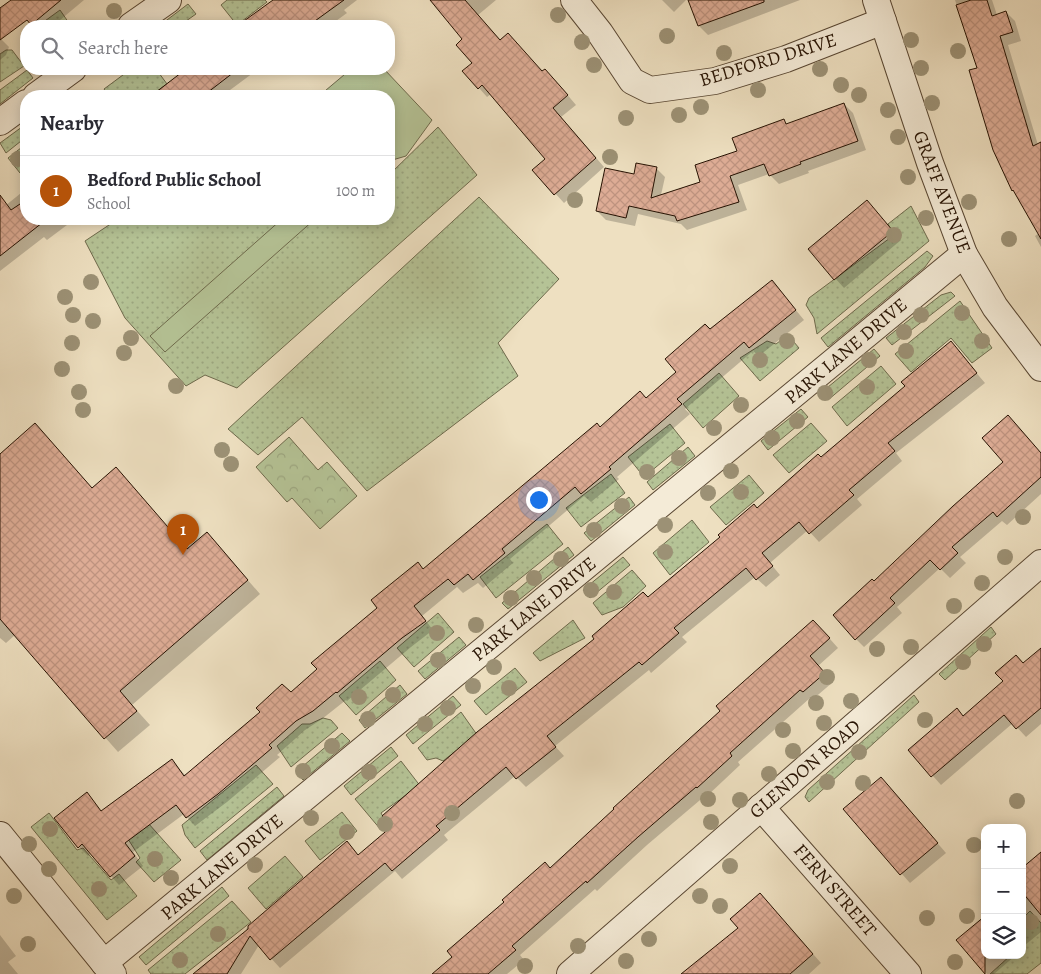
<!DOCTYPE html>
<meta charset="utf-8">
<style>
:root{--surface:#fff;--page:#f7f7f7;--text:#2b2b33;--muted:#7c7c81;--line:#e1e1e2;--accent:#b45309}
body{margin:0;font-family:Alegreya,serif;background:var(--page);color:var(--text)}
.controls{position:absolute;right:15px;bottom:15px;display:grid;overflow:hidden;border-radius:10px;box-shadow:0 2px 12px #0003}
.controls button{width:45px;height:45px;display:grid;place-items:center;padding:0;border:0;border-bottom:1px solid var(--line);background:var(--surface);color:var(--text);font:25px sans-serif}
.you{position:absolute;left:538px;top:499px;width:18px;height:18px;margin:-12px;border:4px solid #fff;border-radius:50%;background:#1a73e8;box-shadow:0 0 0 8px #1a73e833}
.badge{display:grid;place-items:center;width:32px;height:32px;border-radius:50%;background:var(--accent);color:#fff;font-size:16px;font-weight:700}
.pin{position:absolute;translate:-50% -41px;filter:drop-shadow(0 1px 2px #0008)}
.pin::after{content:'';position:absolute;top:26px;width:18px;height:15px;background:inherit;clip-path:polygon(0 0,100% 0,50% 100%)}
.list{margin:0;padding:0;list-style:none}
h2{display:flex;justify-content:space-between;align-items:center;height:65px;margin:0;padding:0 20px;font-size:21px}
h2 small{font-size:16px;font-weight:400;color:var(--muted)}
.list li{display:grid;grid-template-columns:32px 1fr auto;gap:15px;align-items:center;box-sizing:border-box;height:70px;padding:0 20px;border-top:1px solid var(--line)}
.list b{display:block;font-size:19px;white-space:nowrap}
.list p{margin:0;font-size:16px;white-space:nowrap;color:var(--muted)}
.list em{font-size:16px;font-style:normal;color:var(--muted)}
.icon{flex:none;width:28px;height:28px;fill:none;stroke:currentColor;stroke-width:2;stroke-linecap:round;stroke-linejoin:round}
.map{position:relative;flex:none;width:1041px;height:974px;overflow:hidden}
.search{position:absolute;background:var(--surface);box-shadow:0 2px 12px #0003;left:20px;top:20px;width:375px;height:55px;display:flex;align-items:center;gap:12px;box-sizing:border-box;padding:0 18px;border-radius:20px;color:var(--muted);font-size:19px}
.panel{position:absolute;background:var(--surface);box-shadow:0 2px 12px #0003;left:20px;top:90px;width:375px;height:135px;border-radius:20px}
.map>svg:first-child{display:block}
.grass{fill:url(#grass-dots);stroke:#6e6a4c}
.forest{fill:url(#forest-crowns);stroke:#6e6a4c}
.pitch{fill:#b5c396;stroke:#6e6a4c}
.shadow{fill:#0003}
.building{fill:url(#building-cross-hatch);stroke:#261202}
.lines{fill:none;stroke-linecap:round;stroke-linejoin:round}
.street-casing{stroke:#584632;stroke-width:28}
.street{stroke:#f4ebd7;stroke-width:26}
.tree{fill:#9c9175}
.labels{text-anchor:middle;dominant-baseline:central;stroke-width:4;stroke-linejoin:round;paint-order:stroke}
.street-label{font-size:19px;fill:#261202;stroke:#f4ebd7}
</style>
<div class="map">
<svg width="1041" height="974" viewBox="0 0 1041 974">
<defs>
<pattern id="grass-dots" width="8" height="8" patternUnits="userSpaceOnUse" patternTransform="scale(1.25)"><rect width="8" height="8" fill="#b5c396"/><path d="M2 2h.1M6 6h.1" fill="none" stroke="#9ca680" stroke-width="1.8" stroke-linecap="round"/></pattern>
<pattern id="forest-crowns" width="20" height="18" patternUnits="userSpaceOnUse" patternTransform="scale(1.25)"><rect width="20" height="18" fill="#b5c396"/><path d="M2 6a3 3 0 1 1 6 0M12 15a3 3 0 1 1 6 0" fill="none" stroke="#9ca680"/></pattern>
<pattern id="building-cross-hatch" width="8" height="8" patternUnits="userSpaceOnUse" patternTransform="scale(1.25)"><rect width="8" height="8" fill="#ddac95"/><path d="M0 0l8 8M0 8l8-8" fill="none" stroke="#be937f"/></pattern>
</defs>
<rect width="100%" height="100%" fill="#eee0c1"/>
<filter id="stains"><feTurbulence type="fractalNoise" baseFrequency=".004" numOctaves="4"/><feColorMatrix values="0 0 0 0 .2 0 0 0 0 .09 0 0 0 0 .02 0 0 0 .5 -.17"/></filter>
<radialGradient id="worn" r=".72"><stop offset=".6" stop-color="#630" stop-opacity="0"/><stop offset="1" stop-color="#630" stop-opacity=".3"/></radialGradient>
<g class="grass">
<path d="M227,0H265L267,2L237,25L221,5Z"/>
<path d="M188,4L196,14L179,26H159Z"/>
<path d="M60,10L71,26H38Z"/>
<path d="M6,50H12L24,66L0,82V54Z"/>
<path d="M131,69H156L167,84L150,96H109L104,89Z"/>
<path d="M27,70L33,78L0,104V90Z"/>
<path d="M26,124V137L6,153L0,143Z"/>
<path d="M438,127L477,175L237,388L205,375L186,386L125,318L85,241L118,219H389V175Z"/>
<path d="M26,144V168L21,170L20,173L8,158Z"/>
<path d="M479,197L559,279L498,343L518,376L367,491L302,417L258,455L228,429Z"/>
<path d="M911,206L929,241L817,334L814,318L806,305L809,298L894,235L888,224Z"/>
<path d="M927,251L933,256L925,267L828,347L821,338Z"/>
<path d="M951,292L955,296L892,345L886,338L941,295Z"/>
<path d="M960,301L992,348L972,363L951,338L911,372L895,354Z"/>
<path d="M788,335L799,348L760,381L740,358L767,341L776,344Z"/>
<path d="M874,349L880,356L828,400L822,392Z"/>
<path d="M881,366L896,384L847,426L832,407Z"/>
<path d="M719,373L739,396L703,428L683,404Z"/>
<path d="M801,409L808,417L768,450L761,441Z"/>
<path d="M811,423L827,441L789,473L773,455Z"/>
<path d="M670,424L685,443L644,477L628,457Z"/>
<path d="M688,447L695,456L653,490L647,482Z"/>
<path d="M611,474L625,493L581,527L566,508Z"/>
<path d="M749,475L764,493L726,525L710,507Z"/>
<path d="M629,497L635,505L591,541L584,533Z"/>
<path d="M692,520L709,542L670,575L653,553Z"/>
<path d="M547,524L563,544L496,598L480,577Z"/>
<path d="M568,547L574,555L508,609L502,603Z"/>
<path d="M623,557L630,565L590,598L583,590Z"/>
<path d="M632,570L646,586L623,607L602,615L593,603Z"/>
<path d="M438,613L454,632L414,667L397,648Z"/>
<path d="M573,620L585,638L540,661L533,653Z"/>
<path d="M991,627L996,634L945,680L939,674Z"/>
<path d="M459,637L466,645L425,679L418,671Z"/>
<path d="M380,661L396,680L356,715L339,696Z"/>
<path d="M515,668L527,682L486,715L474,701Z"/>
<path d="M400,685L407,694L365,728L359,720Z"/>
<path d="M914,695L919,702L809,802L805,797L808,790Z"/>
<path d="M453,696L461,705L413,744L406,735Z"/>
<path d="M461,712L480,739L461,747L443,761L436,758L427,760L418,748Z"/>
<path d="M323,718L331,720L338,728L291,767L277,746L302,724H310Z"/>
<path d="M342,733L350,741L303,780L296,772Z"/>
<path d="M391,747L398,756L351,795L344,786Z"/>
<path d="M401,761L421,787L409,793L381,813L388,825L381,830L355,799Z"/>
<path d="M256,765L273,784L195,848L185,835L182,825Z"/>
<path d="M277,787L284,796L207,860L200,851Z"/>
<path d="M342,812L357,831L320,860L305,841Z"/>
<path d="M49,813L77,850L83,848L111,880L119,874L137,896L107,920L31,827Z"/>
<path d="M148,823L181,860L154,882L136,862L140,858L128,839Z"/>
<path d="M285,856L303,877L266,909L248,888Z"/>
<path d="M222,887L229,896L146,965L139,957Z"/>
<path d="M232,901L251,922L185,974H151L148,970Z"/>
<path d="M1030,911L1041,923V963L1027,974H990L1011,955H1022V913L1025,916Z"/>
</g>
<path class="forest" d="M289,437L318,470L327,462L357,496L320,529L292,498L287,502L256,467Z"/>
<g class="pitch">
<path d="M351,69H384L432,120L406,156L389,161V96H319Z"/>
<path d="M282,219H315L165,352L150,336Z"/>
</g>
<g class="shadow">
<path d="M13,0H84L53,26H34Z"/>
<path d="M274,0H357L344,10L347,13L329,26H239Z"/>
<path d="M431,0H496L478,15L501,41L554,79L576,105L561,117L604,167L564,203L534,170L547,159L491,94L487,97L479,88L473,63L464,39Z"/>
<path d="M662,0H686L674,12Z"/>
<path d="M690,0H800L708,35L699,26Z"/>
<path d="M955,0H992L997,15L1006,12L1015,21L1021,41L1008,45L1038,145L1041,144V247L1035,236L1039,233L1017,195L1013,190L994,149L978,69Z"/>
<path d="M0,38L9,47L6,55L0,60Z"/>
<path d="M188,69H264L255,75L253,73L222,96H153Z"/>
<path d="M844,104L853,113L866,150L808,171L809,173L779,184L769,174L738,185L747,210L687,230L681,224L638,214L635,226L606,220L597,211L635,175L656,168L665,177L661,195L702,183L738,152L784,121L788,125Z"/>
<path d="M26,189V219H75L47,240L44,237L0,271V210Z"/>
<path d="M867,201L901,240L844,288L809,249Z"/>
<path d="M772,281L804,320L759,356L753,351L685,409L690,414L617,477L619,479L591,502L584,496L510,559L513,563L483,588L478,583L463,593L457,587L422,616L433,630L411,647L347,701L346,700L322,719L305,730L277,755L280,757L227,802L195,826L184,814L133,852L143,866L119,885L91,853L88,856L79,847L87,794L102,812L172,761L186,776L291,694L424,570L600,428L647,399L678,372L710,330Z"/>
<path d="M951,343L985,383L896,453L902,461L857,499L862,505L819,542L808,530L770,563L780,575L766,587L755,577L682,637L687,642L651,673L649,670L555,746L564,756L526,787L515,776L444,835L448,840L402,879L395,871L280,968L259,945L241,974H195L247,931L246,929L347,842L359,856L648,598L821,459L906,386Z"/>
<path d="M35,425L93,489L188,550L207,533L260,594L132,705L150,725L118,752L15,635L6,643L0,638V455Z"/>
<path d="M1041,454V494L1007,525L1002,521L960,557L966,563L950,578L940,568L897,607L902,613L864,647L856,639L874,583Z"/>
<path d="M822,630L838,648L818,666L833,682L812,700L810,698L738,762L740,765L707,796L706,795L647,845L597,891L595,889L520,955L524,960L507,974H434Z"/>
<path d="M1041,650V724L1026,737L1013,723L941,785L910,750L957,709L964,717Z"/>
<path d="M889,787L946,853L910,883L845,810Z"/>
<path d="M1041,853V932L1025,945L1026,947L1022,950V869Z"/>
<path d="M760,894L821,963L809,974H683L740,928Z"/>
<path d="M0,935L16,956L8,962L18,974H0Z"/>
<path d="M985,955H1016L994,974H987L982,968Z"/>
</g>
<g class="building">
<path d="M11,0H61L31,25L27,20L0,40V8Z"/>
<path d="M273,0H344L308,26H237Z"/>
<path d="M430,0H465L500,40L508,33L542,71L545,69L568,95L553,108L596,158L554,195L532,170L545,159L482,85L478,89L462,71L472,63L456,45L462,39Z"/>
<path d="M688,0H764V2L698,26Z"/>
<path d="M971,0H987L992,16L1006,11L1013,32L1000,36L1033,146L1041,142V239L1013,190L1012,191L993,150L969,70L977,68L956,5Z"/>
<path d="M186,69H238L203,96H151Z"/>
<path d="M844,103L858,141L800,162L801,164L769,176L764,164L730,176L739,202L677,221L675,216L629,206L626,218L596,211L605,168L634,174L636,163L657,167L651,198L700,182L695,165L737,151L732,138L784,119L786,124Z"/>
<path d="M0,195L11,210L26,200V219H47L0,256Z"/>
<path d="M867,200L893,231L834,280L808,249Z"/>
<path d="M772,280L796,310L749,348L744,342L677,399L682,404L609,467L611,469L581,494L575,487L502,549L505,553L473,580L468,574L454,585L448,579L414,606L426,621L402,638L337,693L336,692L313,711L296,721L269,745L272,748L218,794L186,818L176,805L125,843L135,856L110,877L82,844L78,848L54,818L87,792L101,811L172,759L184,776L260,712L256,708L282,684L291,692L317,669L311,663L377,608L371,600L418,562L423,569L597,423L600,427L640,391L646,398L676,372L665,359L705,324L710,329Z"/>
<path d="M951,341L977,373L888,443L895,451L849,490L854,495L809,534L799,522L762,553L773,566L756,580L746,568L674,628L679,633L642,665L639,662L547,736L556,747L516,779L506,767L436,826L440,830L392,871L385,863L270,960L250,936L227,974H193L248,929V926L347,841L358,855L391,827L382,816L477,732L594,639L592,636L643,592L648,597L720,537L718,535L754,504L757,508L818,454L821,457L905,386L901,382Z"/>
<path d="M1008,415L1041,453V477L997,517L993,512L952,547L958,553L940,570L930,560L890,598L895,603L855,640L833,615L872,579L874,581L953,506L1003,462L982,438Z"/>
<path d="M35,423L92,488L116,467L187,549L207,532L248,580L120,691L137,711L104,739L0,619V454Z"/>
<path d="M813,620L830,638L810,656L825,673L803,692L800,690L730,753L732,756L697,788L696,787L638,837L587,883L586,881L512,946L516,950L488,974H432L452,957L447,951L504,902L502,900L545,862L550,868L614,809L613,808L720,711L716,706Z"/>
<path d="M1041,648V708L1016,729L1004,715L931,777L908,750L957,708L963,716L1003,681L995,673L1016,655L1023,663Z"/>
<path d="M881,777L938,843L900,875L843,809Z"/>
<path d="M1041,852V915L1022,892V868Z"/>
<path d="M760,893L813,954L790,974H681L738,928L730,919Z"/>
<path d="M985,916V974L956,940Z"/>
</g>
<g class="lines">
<defs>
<g id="street">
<path d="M574,0L600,33L632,81L650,90L715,81L786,59L883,21"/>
<path d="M876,0L930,163L964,254L995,307L1041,368"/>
<path d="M131,26L168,0"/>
<path d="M36,96L73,69"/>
<path d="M0,122L26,103"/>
<path d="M761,807L908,974"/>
<path d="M0,835L113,974"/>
<path d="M104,963L964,254"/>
<path d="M570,974L1041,563"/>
</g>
</defs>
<use href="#street" class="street-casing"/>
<use href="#street" class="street"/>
</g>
<g class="tree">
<circle cx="114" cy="11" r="8"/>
<circle cx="558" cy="15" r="8"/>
<circle cx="667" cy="36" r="8"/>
<circle cx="911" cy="40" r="8"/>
<circle cx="582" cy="42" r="8"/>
<circle cx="958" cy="51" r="8"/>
<circle cx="724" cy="53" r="8"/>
<circle cx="594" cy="65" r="8"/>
<circle cx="921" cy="68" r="8"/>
<circle cx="820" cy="69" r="8"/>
<circle cx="841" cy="85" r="8"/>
<circle cx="758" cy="90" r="8"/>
<circle cx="859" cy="95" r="8"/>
<circle cx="932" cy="103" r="8"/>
<circle cx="701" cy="107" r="8"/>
<circle cx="888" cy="110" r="8"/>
<circle cx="679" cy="115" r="8"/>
<circle cx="626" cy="118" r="8"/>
<circle cx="898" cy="137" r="8"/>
<circle cx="610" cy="157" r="8"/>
<circle cx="18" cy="159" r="8"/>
<circle cx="908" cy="177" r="8"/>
<circle cx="575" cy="200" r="8"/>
<circle cx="969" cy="202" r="8"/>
<circle cx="926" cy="218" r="8"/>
<circle cx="894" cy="235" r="8"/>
<circle cx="1009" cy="239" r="8"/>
<circle cx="91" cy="282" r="8"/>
<circle cx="65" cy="297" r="8"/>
<circle cx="962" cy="313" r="8"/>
<circle cx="73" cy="315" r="8"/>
<circle cx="921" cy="315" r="8"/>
<circle cx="93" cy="321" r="8"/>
<circle cx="904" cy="332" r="8"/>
<circle cx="131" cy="338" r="8"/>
<circle cx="787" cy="341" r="8"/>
<circle cx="982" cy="341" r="8"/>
<circle cx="72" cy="343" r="8"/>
<circle cx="906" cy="351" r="8"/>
<circle cx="124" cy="353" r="8"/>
<circle cx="760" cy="360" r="8"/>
<circle cx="869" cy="360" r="8"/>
<circle cx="62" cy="369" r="8"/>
<circle cx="176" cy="386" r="8"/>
<circle cx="867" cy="387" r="8"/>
<circle cx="79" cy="392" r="8"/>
<circle cx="825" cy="393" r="8"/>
<circle cx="741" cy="405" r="8"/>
<circle cx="83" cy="410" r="8"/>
<circle cx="797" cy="421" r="8"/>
<circle cx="714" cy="428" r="8"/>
<circle cx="772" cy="438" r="8"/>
<circle cx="222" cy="450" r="8"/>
<circle cx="679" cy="458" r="8"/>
<circle cx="231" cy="464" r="8"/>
<circle cx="731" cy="471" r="8"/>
<circle cx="647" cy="472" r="8"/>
<circle cx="741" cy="492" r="8"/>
<circle cx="708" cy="493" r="8"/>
<circle cx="622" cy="506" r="8"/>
<circle cx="1023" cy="517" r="8"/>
<circle cx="665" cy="525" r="8"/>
<circle cx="594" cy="530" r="8"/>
<circle cx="665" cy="552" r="8"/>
<circle cx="1005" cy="557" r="8"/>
<circle cx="561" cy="559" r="8"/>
<circle cx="534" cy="578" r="8"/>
<circle cx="982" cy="583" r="8"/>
<circle cx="591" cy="590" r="8"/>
<circle cx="614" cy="592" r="8"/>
<circle cx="511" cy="598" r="8"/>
<circle cx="954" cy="606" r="8"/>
<circle cx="476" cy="625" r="8"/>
<circle cx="437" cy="633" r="8"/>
<circle cx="984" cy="644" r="8"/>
<circle cx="911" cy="647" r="8"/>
<circle cx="877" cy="649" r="8"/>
<circle cx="438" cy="660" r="8"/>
<circle cx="963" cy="662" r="8"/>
<circle cx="494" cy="667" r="8"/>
<circle cx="827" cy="677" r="8"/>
<circle cx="473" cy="686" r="8"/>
<circle cx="509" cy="688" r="8"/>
<circle cx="393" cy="695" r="8"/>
<circle cx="359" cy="697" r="8"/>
<circle cx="851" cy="701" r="8"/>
<circle cx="816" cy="703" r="8"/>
<circle cx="448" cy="708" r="8"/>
<circle cx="368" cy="719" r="8"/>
<circle cx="925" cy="720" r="8"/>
<circle cx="824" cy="723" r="8"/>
<circle cx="425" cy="724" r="8"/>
<circle cx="783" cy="730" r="8"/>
<circle cx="332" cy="746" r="8"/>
<circle cx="793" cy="751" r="8"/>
<circle cx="859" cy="752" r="8"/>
<circle cx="303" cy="771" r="8"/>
<circle cx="369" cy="772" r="8"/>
<circle cx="769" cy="774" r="8"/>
<circle cx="827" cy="782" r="8"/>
<circle cx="863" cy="783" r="8"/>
<circle cx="708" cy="799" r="8"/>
<circle cx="740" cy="800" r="8"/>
<circle cx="1017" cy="801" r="8"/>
<circle cx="452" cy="813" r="8"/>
<circle cx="311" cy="818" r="8"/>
<circle cx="711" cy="822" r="8"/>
<circle cx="385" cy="824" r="8"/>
<circle cx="50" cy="829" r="8"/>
<circle cx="347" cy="832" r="8"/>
<circle cx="29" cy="844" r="8"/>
<circle cx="974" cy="845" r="8"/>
<circle cx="155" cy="859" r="8"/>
<circle cx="255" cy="865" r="8"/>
<circle cx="730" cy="866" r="8"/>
<circle cx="49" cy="869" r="8"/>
<circle cx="171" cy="878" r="8"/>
<circle cx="99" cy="889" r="8"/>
<circle cx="14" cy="896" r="8"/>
<circle cx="700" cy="896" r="8"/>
<circle cx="720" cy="906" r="8"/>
<circle cx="967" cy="916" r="8"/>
<circle cx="927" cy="918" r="8"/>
<circle cx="1031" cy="922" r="8"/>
<circle cx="218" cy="934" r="8"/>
<circle cx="649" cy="939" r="8"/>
<circle cx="28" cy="944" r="8"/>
<circle cx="578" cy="946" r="8"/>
<circle cx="180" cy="960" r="8"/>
<circle cx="626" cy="961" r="8"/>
<circle cx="955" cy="962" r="8"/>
<circle cx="525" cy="966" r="8"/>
</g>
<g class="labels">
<g class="street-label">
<text transform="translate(768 60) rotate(-17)">BEDFORD DRIVE</text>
<text transform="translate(942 192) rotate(69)">GRAFF AVENUE</text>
<text transform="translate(846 351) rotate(-40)">PARK LANE DRIVE</text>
<text transform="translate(534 609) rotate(-39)">PARK LANE DRIVE</text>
<text transform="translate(805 769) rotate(-41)">GLENDON ROAD</text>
<text transform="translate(222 867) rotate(-40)">PARK LANE DRIVE</text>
<text transform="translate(835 890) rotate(49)">FERN STREET</text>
</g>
</g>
<rect width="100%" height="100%" filter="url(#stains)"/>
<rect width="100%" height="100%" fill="url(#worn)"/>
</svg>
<div class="controls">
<button>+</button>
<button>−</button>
<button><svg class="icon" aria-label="layers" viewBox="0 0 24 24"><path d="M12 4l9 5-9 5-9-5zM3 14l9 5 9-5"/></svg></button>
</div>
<div class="you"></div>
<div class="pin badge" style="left:183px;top:555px">1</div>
<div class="search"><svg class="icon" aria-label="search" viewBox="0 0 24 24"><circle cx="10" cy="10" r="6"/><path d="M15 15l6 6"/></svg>Search here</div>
<section class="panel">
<h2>Nearby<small></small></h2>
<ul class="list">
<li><span class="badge">1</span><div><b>Bedford Public School</b><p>School</p></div><em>100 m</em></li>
</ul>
</section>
</div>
